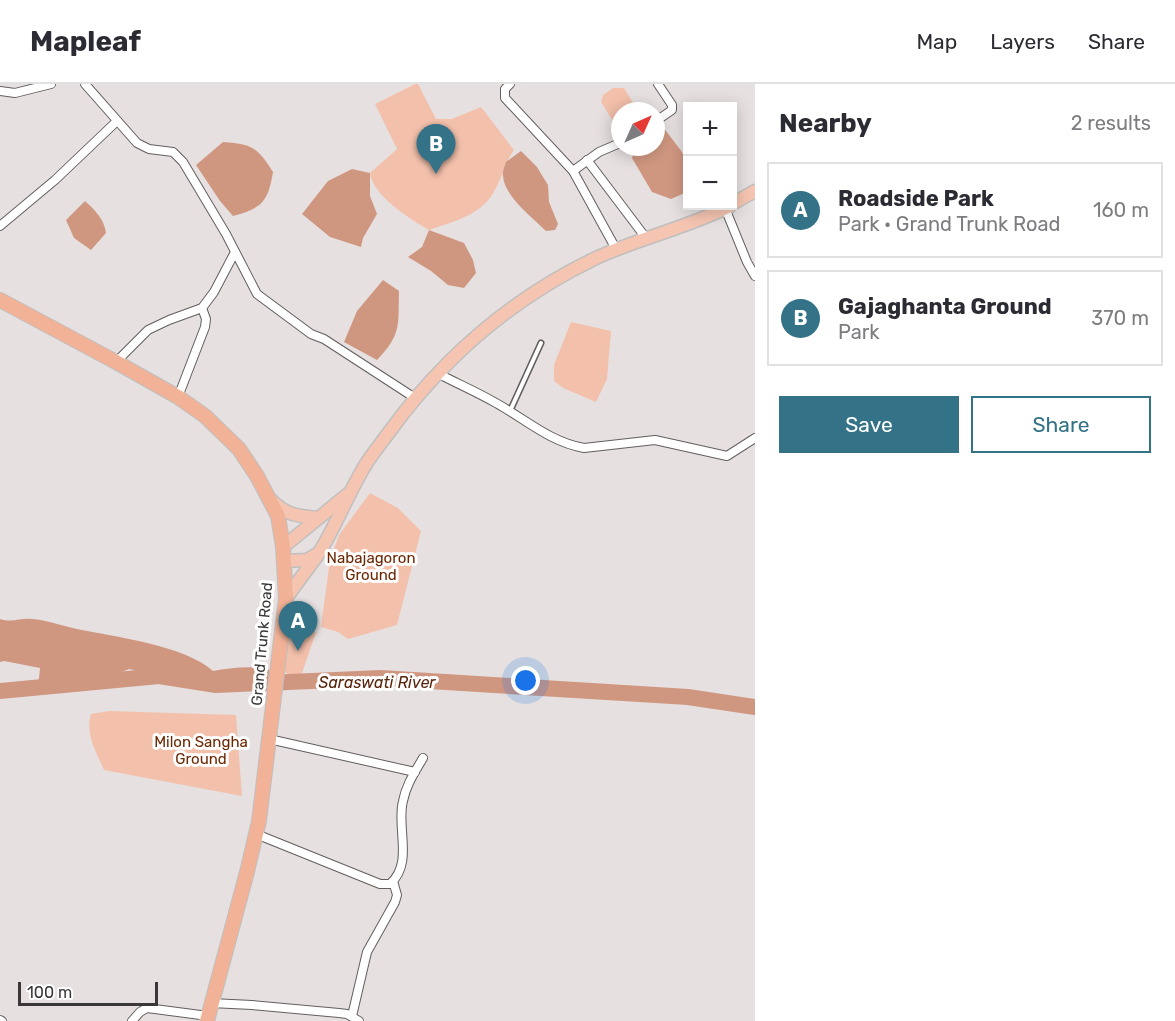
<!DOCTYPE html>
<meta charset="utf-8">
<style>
:root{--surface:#fff;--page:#f2f2f3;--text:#2b2b33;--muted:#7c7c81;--line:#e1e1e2;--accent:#337287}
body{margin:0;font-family:Rubik,sans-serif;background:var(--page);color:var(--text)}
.controls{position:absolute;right:18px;top:18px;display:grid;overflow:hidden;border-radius:0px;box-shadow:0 3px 15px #0003}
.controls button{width:54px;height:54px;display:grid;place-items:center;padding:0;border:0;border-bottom:2px solid var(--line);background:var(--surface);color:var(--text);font:30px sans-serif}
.compass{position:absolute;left:611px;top:18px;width:54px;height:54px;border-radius:50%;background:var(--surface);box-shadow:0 3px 15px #0003;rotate:45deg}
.scale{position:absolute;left:18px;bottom:15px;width:140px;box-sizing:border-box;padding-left:6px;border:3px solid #393737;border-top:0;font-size:16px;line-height:21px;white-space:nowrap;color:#393737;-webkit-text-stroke:4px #fff;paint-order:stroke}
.you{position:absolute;left:526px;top:597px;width:21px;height:21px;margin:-15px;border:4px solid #fff;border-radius:50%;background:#1a73e8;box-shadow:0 0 0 9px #1a73e833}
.badge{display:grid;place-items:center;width:39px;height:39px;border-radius:50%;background:var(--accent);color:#fff;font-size:20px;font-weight:700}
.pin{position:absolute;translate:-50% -50px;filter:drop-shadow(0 2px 3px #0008)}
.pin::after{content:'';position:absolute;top:32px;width:21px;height:18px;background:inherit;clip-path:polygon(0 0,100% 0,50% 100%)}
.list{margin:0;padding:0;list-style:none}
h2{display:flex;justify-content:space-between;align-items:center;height:78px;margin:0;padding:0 24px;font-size:26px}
h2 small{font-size:20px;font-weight:400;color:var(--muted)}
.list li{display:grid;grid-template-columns:39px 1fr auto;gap:18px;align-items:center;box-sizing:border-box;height:96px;margin:0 12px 12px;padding:0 12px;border:2px solid var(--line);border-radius:0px}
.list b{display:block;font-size:22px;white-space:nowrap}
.list p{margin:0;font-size:20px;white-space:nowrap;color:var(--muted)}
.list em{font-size:20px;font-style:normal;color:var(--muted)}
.actions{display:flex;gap:12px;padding:18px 24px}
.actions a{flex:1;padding:14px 0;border:2px solid var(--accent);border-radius:0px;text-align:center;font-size:21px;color:var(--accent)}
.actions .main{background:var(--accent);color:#fff}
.map{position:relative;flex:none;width:755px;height:937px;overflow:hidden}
header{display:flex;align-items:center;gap:36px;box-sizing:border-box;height:84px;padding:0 30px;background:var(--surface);border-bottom:2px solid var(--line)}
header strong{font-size:28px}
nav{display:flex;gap:33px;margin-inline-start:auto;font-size:21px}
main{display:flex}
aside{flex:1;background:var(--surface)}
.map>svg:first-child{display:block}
.green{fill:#f3c0ab}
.water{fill:#d09780}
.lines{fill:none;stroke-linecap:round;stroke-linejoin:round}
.river{stroke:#d09780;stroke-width:16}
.service-casing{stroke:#625e5d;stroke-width:7}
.minor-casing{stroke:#625e5d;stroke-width:10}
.primary-casing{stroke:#c0bfbf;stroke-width:15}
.trunk-casing{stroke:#c0bfbf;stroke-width:16}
.service{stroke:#fff;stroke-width:4}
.minor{stroke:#fff;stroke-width:8}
.primary{stroke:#f5c5b1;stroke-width:12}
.trunk{stroke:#f2b297;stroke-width:14}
.labels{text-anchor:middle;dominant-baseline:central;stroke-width:6;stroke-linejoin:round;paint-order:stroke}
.park-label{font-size:15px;fill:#6b2702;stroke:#fff}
.street-label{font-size:15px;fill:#393737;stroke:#fff}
.water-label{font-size:16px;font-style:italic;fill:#58240b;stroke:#fff}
</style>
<header>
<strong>Mapleaf</strong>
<nav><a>Map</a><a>Layers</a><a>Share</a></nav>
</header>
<main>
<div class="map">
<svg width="755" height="937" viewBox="0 0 755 937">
<rect width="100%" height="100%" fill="#e6e1e0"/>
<g class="green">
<path d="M415,0H418L436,35H452L481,23L514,66C505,78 503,91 496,104C483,131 455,137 429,146C410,135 373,112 370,89L397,65L375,20Z"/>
<path d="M613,4H624L638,27H620V48L601,18L603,11Z"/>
<path d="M571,238L611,247L607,295L596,318L563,304L554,297V281Z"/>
<path d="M370,409L398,424L421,447L397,541L348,555L338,548L321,543L330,476L339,451Z"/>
<path d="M294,534L316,548L299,598L282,586Z"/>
<path d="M109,627L236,631L242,712L104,686C96,667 85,650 91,630Z"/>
</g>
<g class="water">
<path d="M663,43L682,68L687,80V108L671,115L652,108L632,74L635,63H656V46Z"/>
<path d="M223,58C252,60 257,63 273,88C268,118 262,124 233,132L220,117L196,81Z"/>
<path d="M521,67L537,83L548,101L549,118L558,140L555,146L546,147C533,134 504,112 503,92C502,87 505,82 506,78Z"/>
<path d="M352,85L370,89V112L377,130L363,154L361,163L330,153L302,130L328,97Z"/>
<path d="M85,117C95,126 104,135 106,149L91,166L74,154L66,136Z"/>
<path d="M429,146L464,159L473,176L476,189L464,204L448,201L431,187L408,173L422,163Z"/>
<path d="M383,196L399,207C398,241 402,250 377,276L344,258L357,227Z"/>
<path d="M0,535C12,539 20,534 32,535C46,536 63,542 77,545C115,553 184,561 213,587C230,584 253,581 270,586L269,599L216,601L159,592L129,585L97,598L38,604L40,584L4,577L0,578Z"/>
</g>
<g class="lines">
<path class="river" d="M0,607L159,592L216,601L381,594L688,613L755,623"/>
<defs>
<path id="service" d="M510,327L541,259"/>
<g id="minor">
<path d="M85,0L137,59L149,65L173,68L183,78L226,150L257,210L311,250L324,255L415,314"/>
<path d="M510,0L505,5V14L573,87L616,165"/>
<path d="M0,7L15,9L51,0"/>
<path d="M656,37L672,26V21L658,0"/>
<path d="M587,76L646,154"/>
<path d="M573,87L599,68L620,59"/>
<path d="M725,124L747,178L755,192"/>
<path d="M0,142L55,96L117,37"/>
<path d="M116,278L148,246L169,236L202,224L214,208L235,168"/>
<path d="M437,289C456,299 477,308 496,319C525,335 550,358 584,364L655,356L727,372L755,354"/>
<path d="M178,313L205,243L206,235L202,224"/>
<path d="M269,655L415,688"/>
<path d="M256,750L380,800H390C414,779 396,743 403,717C406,701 415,688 423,674"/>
<path d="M211,919L252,921L339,929L347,930L359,937"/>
<path d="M352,932L367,868L395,818L397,811L393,797"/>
<path d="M0,936L2,937"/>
<path d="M132,937L140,928L147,924L208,932"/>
</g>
<g id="primary">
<path d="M732,120L755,107"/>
<path d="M270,415C286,431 296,432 318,434"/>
<path d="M283,463L348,410"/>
<path d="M284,477L307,476L319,469C337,440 348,409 366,380C373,369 382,358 390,347C444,273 511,215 594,175C638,154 687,144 730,122"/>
<path d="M286,514L317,472"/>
</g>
<path id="trunk" d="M0,216L116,278L178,313L205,332L239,365L257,392L278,432L283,463L286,514L259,737L247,788L207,937"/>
</defs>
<use href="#service" class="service-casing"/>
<use href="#minor" class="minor-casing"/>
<use href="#primary" class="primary-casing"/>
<use href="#trunk" class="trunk-casing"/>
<use href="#service" class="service"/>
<use href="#minor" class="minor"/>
<use href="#primary" class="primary"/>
<use href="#trunk" class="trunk"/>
</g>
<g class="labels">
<g class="park-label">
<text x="371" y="474">Nabajagoron<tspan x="371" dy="17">Ground</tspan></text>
<text x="201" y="658">Milon Sangha<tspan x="201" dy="17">Ground</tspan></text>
</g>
<g class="street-label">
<text transform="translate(262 560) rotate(-85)">Grand Trunk Road</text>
</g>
<g class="water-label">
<text x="377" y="598">Saraswati River</text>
</g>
</g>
</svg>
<div class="controls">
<button>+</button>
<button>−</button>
</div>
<svg class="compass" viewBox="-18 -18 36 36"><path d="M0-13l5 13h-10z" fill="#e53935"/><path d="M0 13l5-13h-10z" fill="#7c7c81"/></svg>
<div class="scale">100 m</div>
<div class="you"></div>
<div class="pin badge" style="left:298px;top:567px">A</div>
<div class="pin badge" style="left:436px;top:90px">B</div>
</div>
<aside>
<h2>Nearby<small>2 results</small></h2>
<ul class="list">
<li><span class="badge">A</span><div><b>Roadside Park</b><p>Park · Grand Trunk Road</p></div><em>160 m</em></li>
<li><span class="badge">B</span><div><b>Gajaghanta Ground</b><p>Park</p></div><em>370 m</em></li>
</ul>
<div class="actions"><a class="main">Save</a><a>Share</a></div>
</aside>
</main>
